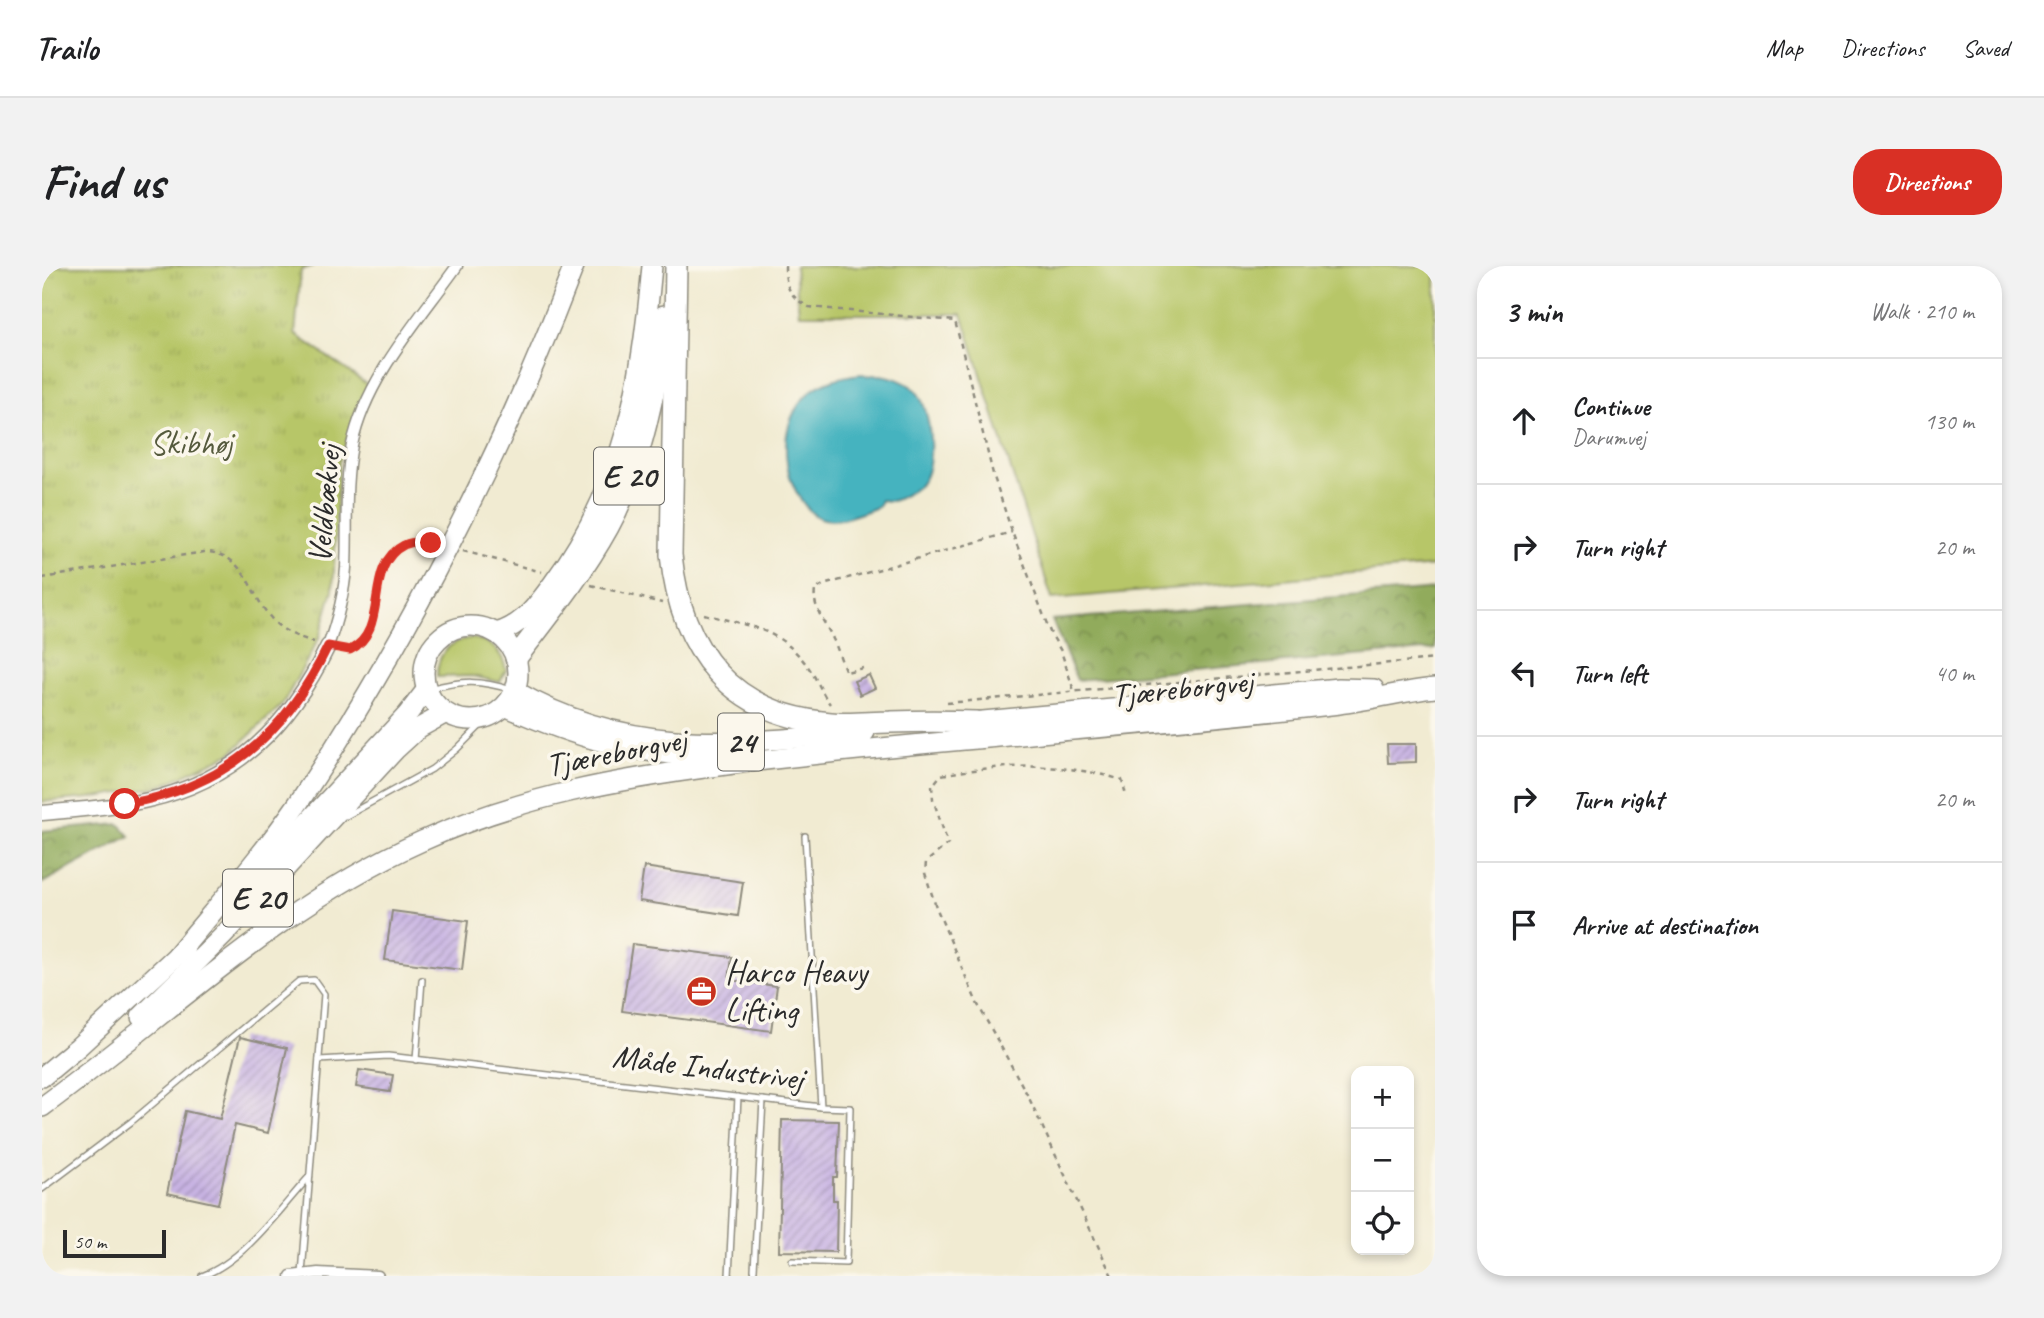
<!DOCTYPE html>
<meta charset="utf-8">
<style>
:root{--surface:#fff;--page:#f2f2f2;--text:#202124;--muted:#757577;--line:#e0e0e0;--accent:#d93025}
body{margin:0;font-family:Caveat,sans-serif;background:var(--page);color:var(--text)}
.controls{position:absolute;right:21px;bottom:21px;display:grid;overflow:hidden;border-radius:14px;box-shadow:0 4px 10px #0003}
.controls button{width:63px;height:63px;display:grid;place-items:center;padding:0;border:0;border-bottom:2px solid var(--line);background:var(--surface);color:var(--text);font:35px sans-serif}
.scale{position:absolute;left:21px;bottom:18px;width:103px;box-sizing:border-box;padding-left:7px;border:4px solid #2b2b2b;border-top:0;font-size:19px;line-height:24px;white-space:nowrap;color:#2b2b2b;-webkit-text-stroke:5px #fbf7ec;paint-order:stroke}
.stop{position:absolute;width:21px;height:21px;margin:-16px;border:5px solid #d93025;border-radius:50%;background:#fff}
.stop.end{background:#d93025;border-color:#fff;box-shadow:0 2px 7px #0008}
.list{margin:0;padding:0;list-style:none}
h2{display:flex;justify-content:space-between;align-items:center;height:91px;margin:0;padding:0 28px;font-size:30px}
h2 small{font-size:23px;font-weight:400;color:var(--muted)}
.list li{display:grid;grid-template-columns:46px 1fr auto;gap:21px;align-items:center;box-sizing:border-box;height:126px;padding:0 28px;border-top:2px solid var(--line)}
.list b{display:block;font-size:26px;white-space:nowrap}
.list p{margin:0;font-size:23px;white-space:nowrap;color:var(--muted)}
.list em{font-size:23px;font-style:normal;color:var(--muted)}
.icon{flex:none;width:38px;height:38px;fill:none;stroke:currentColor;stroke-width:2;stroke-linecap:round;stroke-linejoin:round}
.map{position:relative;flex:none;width:1393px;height:1010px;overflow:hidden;border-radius:28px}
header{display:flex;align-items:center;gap:42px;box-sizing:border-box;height:98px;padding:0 35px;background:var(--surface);border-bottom:2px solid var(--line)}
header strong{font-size:33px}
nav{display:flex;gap:38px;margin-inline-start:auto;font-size:24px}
.intro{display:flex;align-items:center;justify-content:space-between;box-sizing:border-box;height:168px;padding:0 42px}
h1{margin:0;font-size:49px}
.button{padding:18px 32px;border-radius:28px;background:var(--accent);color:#fff;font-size:24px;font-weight:700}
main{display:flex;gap:42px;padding:0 42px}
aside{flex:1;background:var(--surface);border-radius:28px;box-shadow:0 4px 10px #0003}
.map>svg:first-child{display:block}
.green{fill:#b7c668;stroke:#71784a;stroke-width:2}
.forest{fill:url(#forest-crowns);stroke:#5e6b44;stroke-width:2}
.park{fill:url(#park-tufts);stroke:#71784a;stroke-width:2}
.water{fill:#44b3bf;stroke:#386f75;stroke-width:2}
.building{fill:url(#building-hatch)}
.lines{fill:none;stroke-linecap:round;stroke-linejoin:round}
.service-casing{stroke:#8e8b7e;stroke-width:8}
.minor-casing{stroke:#8e8b7e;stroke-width:13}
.tertiary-casing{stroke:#8e8b7e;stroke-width:17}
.trunk-casing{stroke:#8e8b7e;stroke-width:22}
.motorway-casing{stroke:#8e8b7e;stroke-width:24}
.path{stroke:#8e8b7e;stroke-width:2.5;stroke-dasharray:5 5;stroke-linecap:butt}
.service{stroke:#fff;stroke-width:5}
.minor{stroke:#fff;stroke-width:10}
.tertiary{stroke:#fff;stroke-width:14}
.trunk{stroke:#fff;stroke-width:19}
.motorway{stroke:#fff;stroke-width:21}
.route{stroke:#d93025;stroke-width:9}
.labels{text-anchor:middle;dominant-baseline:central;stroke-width:7;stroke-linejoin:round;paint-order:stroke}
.shield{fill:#fbf7ec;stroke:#696865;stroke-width:2}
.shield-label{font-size:32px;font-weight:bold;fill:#2b2b2b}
.park-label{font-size:33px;fill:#555a3d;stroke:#fbf7ec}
.street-label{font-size:33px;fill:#2b2b2b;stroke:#fbf7ec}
.poi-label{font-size:33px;fill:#2b2b2b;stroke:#fbf7ec;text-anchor:start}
</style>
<header>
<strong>Trailo</strong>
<nav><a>Map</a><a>Directions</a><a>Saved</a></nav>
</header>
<div class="intro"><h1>Find us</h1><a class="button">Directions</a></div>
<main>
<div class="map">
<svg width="1393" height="1010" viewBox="0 0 1393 1010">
<defs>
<pattern id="forest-crowns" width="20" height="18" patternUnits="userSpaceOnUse" patternTransform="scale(1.75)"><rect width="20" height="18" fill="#91ab5c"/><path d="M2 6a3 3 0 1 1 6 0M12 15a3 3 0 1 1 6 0" fill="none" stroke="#778b4c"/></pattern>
<pattern id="park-tufts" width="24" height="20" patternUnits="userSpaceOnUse" patternTransform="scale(1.75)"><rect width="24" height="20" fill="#b7c668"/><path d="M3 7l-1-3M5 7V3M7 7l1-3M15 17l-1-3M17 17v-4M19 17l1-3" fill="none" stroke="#9eaa5a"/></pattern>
<pattern id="building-hatch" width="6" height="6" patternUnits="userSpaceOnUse" patternTransform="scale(1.75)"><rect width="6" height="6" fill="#c8b3e3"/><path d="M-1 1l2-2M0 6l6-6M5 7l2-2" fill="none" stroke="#a392b8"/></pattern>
</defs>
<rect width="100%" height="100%" fill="#fbf7ec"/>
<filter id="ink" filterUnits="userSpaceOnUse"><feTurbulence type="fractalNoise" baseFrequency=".0143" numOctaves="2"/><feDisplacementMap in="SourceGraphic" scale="14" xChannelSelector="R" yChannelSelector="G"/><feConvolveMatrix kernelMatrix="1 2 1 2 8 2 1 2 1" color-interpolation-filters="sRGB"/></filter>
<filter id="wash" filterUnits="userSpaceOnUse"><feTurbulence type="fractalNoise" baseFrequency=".00686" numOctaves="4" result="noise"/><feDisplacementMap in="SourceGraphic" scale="28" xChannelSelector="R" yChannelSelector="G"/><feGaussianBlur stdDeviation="1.57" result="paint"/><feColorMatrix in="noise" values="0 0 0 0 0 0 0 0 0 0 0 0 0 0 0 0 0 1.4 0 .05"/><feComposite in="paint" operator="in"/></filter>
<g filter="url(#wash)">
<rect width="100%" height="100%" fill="#f1ebd2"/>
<g class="green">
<path d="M753,0H1393V300L1010,333L920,48H757Z"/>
<path d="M429,372C449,375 460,385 464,404L458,416L430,410L395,411C395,388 407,375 429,372Z"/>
</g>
<g class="forest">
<path d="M1393,323V383L1035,414L1010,354Z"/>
<path d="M77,558L88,570L0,617V565Z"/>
</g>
<path class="park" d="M0,0H271L259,4L253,68L326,119L297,195L291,324L277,372L241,438L189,487L119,520L48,532L0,536Z"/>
<path class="water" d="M820,108C827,111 829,109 835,109C847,109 862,115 871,122C889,137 894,196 881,215C877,221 857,234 849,235C846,235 842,234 839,234L836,241C819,247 796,258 778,252C771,250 766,243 762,238C740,208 736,162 762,132C775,116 801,110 820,108Z"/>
<g id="blocks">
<g class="building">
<path d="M827,409L833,422L818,429L812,415Z"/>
<path d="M1345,478H1374V496L1346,497Z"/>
<path d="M602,601L701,616L696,650L597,635Z"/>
<path d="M350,645L426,655L420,704L343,694Z"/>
<path d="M590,678L690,691L687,714L735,720L729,765L580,745Z"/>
<path d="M198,771L245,782L226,867L193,859L176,938L125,927L143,845L178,853Z"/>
<path d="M317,804L351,809L348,826L314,821Z"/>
<path d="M740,854L797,855L795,911H791V934H795L794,986L737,985Z"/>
</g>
</g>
</g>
<g filter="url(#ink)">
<use href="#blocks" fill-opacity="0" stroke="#8e8b7e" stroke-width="2"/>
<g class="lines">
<defs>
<g id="service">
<path d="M388,423C420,414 438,414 470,424"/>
<path d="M304,550L390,503L415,483L447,451"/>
<path d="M277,794L346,790L779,841L763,570"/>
<path d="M374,794L380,714"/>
<path d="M0,923L89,856L257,715L272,714L282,728L260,1008"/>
<path d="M750,995L804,997L808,842L779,841"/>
<path d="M712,1004L721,834"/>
<path d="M160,1010C202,995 238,943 267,911"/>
<path d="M687,1010L696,831"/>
</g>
<g id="minor">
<path d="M286,380C295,355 302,329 304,302C306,261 302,220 310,179C324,112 376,55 415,0"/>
<path d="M249,1010L276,1007L336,1010"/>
</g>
<path id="tertiary" d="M0,547C35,543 71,542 106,534C194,514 248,459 286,380"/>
<g id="trunk">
<circle cx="429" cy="407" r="47"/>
<path d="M454,367C481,360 497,337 512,316C583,220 600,115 610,0"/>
<path d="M473,425C589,492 696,477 823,466"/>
<path d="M463,440C532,471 597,491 674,490"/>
<path d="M919,457L1297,422L1332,423"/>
<path d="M214,612L365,449L385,423"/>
<path d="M135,689C176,639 220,590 257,536C366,373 462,183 532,0"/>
<path d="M99,751L181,670L353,484L377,462L404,447"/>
<path d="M0,811L36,781L143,682"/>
<path d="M0,841C125,750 237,639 380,575C479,530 578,513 684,499C796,484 908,476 1020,465C1112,457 1205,449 1297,438C1329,434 1361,425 1393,422"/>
</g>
<g id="motorway">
<path d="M634,0L629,289C639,385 689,449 789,457C809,459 829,456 848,456C877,455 905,455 934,456"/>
<path d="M474,392C507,349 540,308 566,261C597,205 617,114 622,50"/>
</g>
</defs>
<use href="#service" class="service-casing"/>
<use href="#minor" class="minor-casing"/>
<use href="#tertiary" class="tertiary-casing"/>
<use href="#trunk" class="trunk-casing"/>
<use href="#motorway" class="motorway-casing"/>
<g class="path">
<path d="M743,0C743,21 748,31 767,41L913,55L951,208L970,266L1008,366L1019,385L1032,425"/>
<path d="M421,285L500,306"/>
<path d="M0,312L162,286C203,286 207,327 229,352C240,366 256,371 272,376"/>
<path d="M549,319L620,337"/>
<path d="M662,348C709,361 739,361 769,405C776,416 781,429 788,438"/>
<path d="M299,383C347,386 320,300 362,279C371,275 379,275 389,277"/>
<path d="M821,402L804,406C799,395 796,383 791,373C784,357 770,342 773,324L781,319L970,266"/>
<path d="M905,437L1393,393"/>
<path d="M1070,1010L986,830L935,737L894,641L883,607L884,596L906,578L891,533L890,520L899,509C959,498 1021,496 1080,514L1084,529"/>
</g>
<use href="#service" class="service"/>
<use href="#minor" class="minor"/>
<use href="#tertiary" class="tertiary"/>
<use href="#trunk" class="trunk"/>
<use href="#motorway" class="motorway"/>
</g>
</g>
<g class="lines" filter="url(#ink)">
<path class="route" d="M83,538C182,522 243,469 286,380L308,384C349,364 320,300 362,279C371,275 379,275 389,277"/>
</g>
<defs>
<symbol id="office-disc" viewBox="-11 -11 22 22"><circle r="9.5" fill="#c8321e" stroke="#fbf7ec"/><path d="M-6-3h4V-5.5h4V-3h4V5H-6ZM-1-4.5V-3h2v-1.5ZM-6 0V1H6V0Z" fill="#fff"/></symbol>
</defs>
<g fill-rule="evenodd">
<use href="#office-disc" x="642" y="708" width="35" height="35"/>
</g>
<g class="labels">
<g class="shield">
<rect x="552" y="181.5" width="70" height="57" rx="5"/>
<rect x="676" y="447.5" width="46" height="57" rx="5"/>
<rect x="181" y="603.5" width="70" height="57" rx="5"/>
</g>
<g class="shield-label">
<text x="587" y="210">E 20</text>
<text x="699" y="476">24</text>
<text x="216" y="632">E 20</text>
</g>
<g class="park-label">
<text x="149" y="177">Skibhøj</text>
</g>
<g class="street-label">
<text transform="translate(282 238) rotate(-85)">Veldbækvej</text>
<text transform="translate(1140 422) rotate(-6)">Tjæreborgvej</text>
<text transform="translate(574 486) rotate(-11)">Tjæreborgvej</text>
<text transform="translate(666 801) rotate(7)">Måde Industrivej</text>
</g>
<g class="poi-label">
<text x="683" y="706">Harco Heavy<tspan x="683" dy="38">Lifting</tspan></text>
</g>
</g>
</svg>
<div class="controls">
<button>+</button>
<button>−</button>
<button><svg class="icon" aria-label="locate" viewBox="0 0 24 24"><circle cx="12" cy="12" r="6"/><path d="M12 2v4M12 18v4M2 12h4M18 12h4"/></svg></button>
</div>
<div class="scale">50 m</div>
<div class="stop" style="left:83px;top:538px"></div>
<div class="stop end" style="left:389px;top:277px"></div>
</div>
<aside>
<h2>3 min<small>Walk · 210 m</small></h2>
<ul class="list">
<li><svg class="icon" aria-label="ahead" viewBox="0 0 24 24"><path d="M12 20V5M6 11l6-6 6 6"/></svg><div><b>Continue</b><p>Darumvej</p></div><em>130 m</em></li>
<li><svg class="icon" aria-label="right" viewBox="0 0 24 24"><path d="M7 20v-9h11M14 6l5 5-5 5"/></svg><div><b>Turn right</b></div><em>20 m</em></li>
<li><svg class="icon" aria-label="left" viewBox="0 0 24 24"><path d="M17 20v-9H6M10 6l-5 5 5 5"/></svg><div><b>Turn left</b></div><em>40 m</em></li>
<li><svg class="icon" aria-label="right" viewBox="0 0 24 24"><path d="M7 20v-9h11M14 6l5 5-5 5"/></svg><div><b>Turn right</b></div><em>20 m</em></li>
<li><svg class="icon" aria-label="arrive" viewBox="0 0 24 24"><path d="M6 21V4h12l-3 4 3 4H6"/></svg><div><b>Arrive at destination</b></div></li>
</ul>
</aside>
</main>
